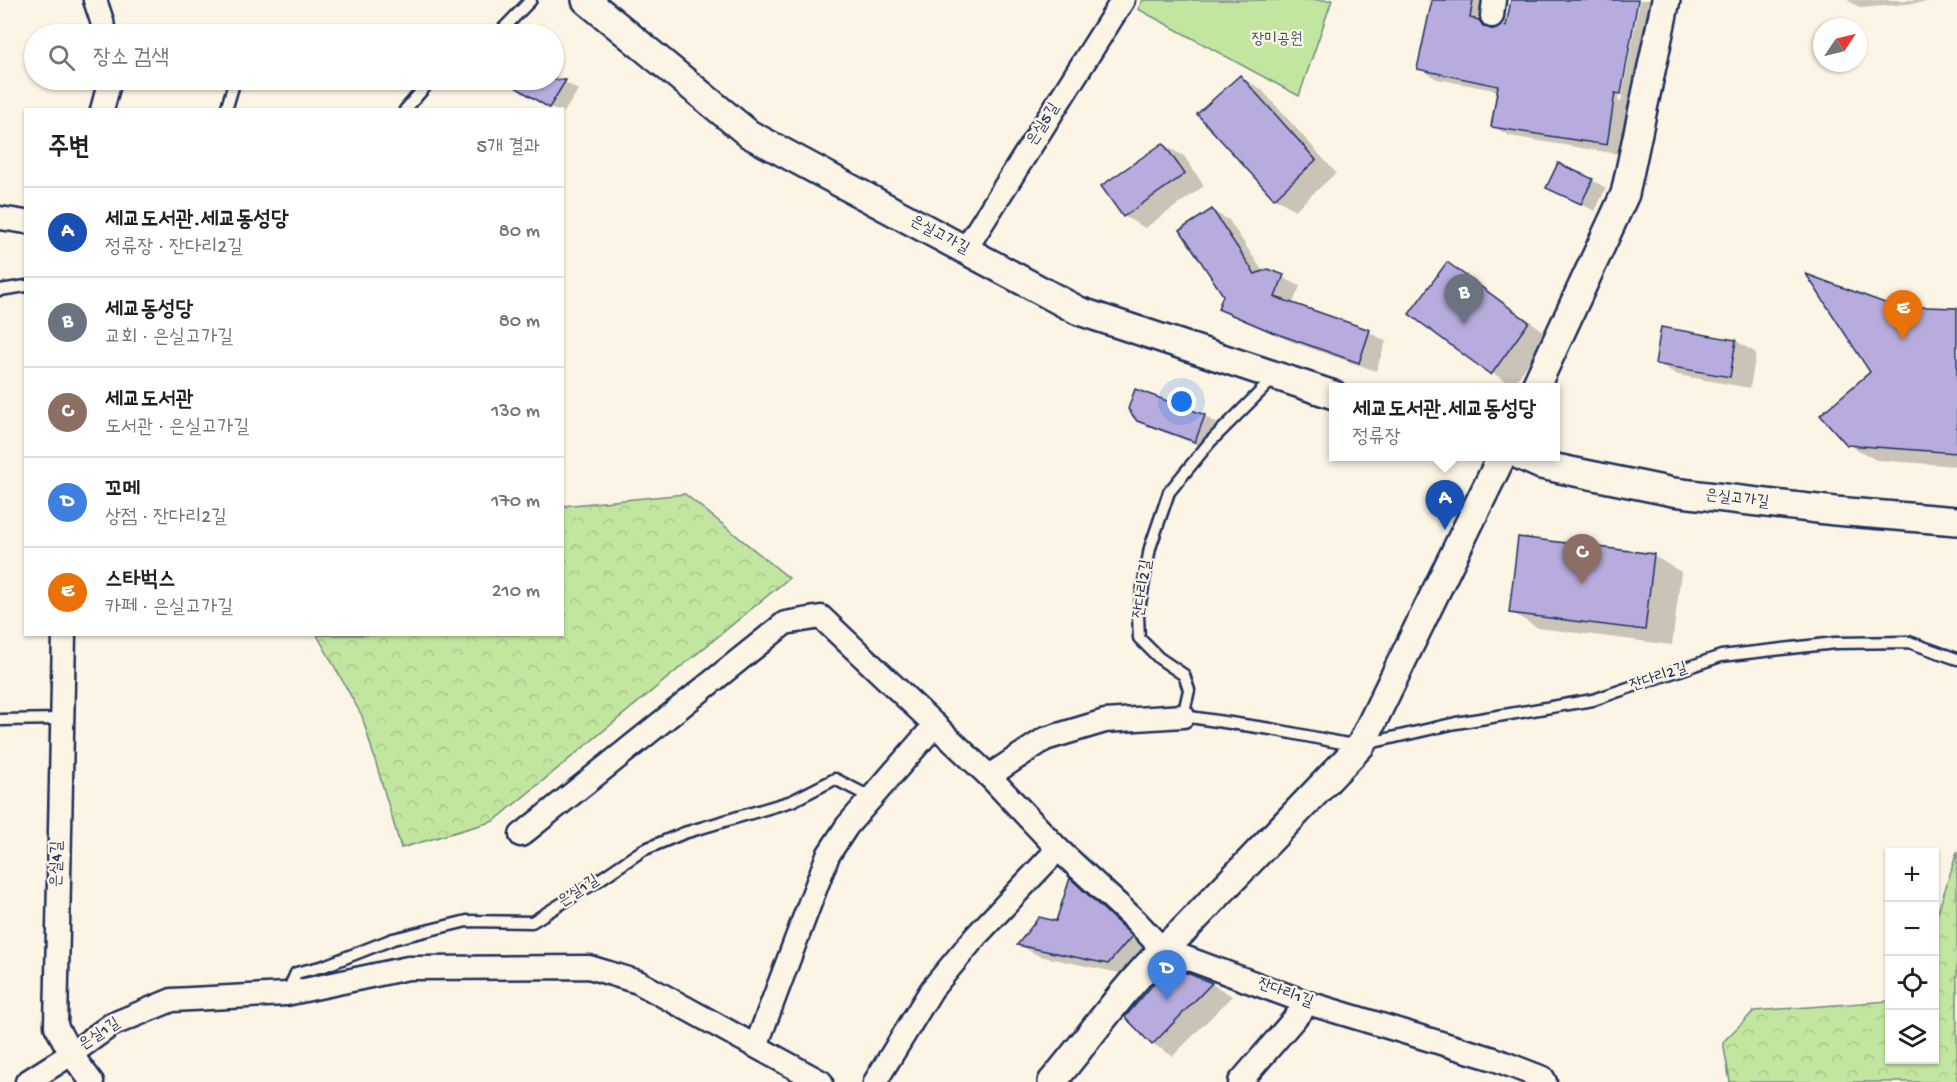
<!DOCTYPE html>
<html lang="ko">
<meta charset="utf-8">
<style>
:root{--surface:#fff;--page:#f6f6f6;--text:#202124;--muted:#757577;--line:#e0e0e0;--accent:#2563eb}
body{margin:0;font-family:"Gochi Hand","Poor Story",sans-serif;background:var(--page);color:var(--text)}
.controls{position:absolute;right:18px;bottom:18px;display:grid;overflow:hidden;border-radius:0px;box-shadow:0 2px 4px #0004}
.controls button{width:54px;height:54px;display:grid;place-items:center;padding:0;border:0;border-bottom:2px solid var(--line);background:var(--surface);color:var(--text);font:30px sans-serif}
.compass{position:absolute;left:1813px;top:18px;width:54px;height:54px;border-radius:50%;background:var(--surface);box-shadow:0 2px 4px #0004;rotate:55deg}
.you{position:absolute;left:1182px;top:402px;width:21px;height:21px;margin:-15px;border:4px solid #fff;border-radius:50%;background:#1a73e8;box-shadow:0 0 0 9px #1a73e833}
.badge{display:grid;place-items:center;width:39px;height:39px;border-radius:50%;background:var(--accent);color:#fff;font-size:20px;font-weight:700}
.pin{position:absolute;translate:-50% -50px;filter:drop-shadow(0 2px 3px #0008)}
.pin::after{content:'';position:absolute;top:32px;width:21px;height:18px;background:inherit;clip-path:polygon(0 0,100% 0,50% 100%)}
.popup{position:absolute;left:1329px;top:383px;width:231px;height:78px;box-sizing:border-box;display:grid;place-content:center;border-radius:0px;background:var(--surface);filter:drop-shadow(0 2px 4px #0005);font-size:20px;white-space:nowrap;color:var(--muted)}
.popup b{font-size:22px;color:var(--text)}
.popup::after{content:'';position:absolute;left:50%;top:100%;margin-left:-12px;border:12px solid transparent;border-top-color:var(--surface)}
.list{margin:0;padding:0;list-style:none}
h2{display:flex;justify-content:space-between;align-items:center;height:78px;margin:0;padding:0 24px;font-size:26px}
h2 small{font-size:20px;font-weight:400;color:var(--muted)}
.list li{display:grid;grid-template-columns:39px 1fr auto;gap:18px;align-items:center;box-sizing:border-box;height:90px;padding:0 24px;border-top:2px solid var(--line)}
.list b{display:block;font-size:22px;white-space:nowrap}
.list p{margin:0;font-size:20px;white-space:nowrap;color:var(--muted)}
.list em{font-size:20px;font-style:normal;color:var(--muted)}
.icon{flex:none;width:33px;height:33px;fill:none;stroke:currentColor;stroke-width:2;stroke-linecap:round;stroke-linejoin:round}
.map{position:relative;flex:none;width:1957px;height:1082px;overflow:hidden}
.search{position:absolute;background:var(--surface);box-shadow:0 2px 4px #0004;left:24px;top:24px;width:540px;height:66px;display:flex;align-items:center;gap:15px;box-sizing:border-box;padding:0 21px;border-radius:33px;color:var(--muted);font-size:22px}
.panel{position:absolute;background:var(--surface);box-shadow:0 2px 4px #0004;left:24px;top:108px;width:540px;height:528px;border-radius:0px}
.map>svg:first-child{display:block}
.forest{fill:url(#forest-crowns);stroke:#6e8a7f;stroke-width:1.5}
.park{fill:#c2e6a0;stroke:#6e8a7f;stroke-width:1.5}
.shadow{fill:#0003}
.building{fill:#b7acdd;stroke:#1b2f5e;stroke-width:1.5}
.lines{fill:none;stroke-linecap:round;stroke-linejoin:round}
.service-casing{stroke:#1b2f5e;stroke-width:15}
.minor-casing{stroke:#1b2f5e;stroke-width:27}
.tertiary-casing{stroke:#1b2f5e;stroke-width:32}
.service{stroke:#fcf5e5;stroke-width:10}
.minor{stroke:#fcf5e5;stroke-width:22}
.tertiary{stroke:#fcf5e5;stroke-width:27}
.labels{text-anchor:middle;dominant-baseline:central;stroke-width:4.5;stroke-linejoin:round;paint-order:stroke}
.park-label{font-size:16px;fill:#3c546b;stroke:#fcf5e5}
.street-label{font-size:16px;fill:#1b2f5e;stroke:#fcf5e5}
</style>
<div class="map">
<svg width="1957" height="1082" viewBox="0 0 1957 1082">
<defs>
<pattern id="forest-crowns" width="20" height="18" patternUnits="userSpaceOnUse" patternTransform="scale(1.5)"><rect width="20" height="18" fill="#c2e6a0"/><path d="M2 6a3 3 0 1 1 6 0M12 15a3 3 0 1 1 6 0" fill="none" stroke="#a6c68c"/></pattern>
</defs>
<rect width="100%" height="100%" fill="#fcf5e5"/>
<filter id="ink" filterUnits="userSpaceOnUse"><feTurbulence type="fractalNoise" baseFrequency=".0167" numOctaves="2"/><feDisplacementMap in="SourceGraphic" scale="12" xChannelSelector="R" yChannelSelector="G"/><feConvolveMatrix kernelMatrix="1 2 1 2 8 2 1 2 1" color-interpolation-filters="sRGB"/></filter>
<g filter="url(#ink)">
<g class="forest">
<path d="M685,494L789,578L494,821L401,848L362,716L317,635L562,634L563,506Z"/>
<path d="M1957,852V1082H1730L1723,1042L1754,1011L1889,1001L1890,1060H1934L1935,921Z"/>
</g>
<path class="park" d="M1143,0H1332L1299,96L1138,9Z"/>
<g class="shadow">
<path d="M1427,0H1493L1488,27L1494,30L1507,27L1513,0H1637L1618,101L1621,102L1640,0H1658L1624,155L1510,136L1492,126L1499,91L1437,79L1419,68L1433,3Z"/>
<path d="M1847,0H1949L1861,8Z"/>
<path d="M554,75L578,90L563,114L562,110H555L507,80H554Z"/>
<path d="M1240,77L1261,89L1336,173L1295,210L1275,198Z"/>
<path d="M1163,145L1184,156L1204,186L1145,228L1124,216Z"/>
<path d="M1592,180L1606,188L1595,211L1548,188Z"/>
<path d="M1212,211L1229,220L1263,272L1268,270L1300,286L1292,305L1369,332L1386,341L1376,371L1290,341L1236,317L1220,308L1225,295Z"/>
<path d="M1448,264L1468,276L1549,335L1513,385L1492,373Z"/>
<path d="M1893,307L1957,310V466L1876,460L1848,444Z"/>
<path d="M1736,341L1756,353L1750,388L1678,375L1657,363Z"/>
<path d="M1204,416L1218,424L1209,449L1153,428L1138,420Z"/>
<path d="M1520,539L1654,556L1681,572L1672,645L1538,628L1511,612Z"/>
<path d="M1071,881L1091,892L1152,949L1129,975L1039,956L1019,945L1057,922Z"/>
<path d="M1169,968L1212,984L1232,996L1173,1056L1153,1044Z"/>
</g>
<g class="building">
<path d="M1432,0H1473L1470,18L1479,20L1483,26L1491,29H1497L1502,25L1506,26L1511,0H1638L1621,94L1615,93L1607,145L1491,127L1498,86L1417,69Z"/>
<path d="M1240,75L1316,160L1274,199L1197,114Z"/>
<path d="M504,80H566L549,108Z"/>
<path d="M1163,143L1185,174L1123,217L1101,186Z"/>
<path d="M1558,163L1593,179L1581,204L1546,188Z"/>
<path d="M1212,209L1255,274L1268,269L1284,275L1275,297L1370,330L1359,363L1272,332L1218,309L1223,295L1180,230Z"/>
<path d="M1447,262L1529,322L1491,375L1409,314Z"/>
<path d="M1806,274L1893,306L1957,308V453L1847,445L1820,415L1870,372Z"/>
<path d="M1661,327L1736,340L1730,377L1655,364Z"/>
<path d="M1135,389L1205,415L1195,442L1137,421L1128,409Z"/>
<path d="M1518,537L1654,554L1645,630L1509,613Z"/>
<path d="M1070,878L1132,936L1108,964L1017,945L1039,917L1056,921Z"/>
<path d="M1169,966L1212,983L1152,1045L1125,1017Z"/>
</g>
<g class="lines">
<defs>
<g id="service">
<path d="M496,34L501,31L531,0"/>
<path d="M226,110L235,80"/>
<path d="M405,110L431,80"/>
<path d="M0,290L26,286"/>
<path d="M1275,377L1210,442L1169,492L1150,548L1138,615L1139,638L1159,658L1184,675L1189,690L1183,716L1271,729L1342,743L1361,745L1456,723L1593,700L1721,656L1835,643L1909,642L1957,659"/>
<path d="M0,720L61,719"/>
<path d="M287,993L296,973L324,966L393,939L467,921L532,922L593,884L643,850L684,833L792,801L835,779L872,798"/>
</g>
<g id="minor">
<path d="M95,0L102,21L104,34"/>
<path d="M1492,16L1494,0"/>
<path d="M102,110L110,80"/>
<path d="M0,218L26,222"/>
<path d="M965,250L1123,0"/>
<path d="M64,634L56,1026L71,1054L92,1082"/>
<path d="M989,776L1045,739L1105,721L1183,716"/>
<path d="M521,835L785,623L821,617L989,776L1058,849L1136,921L1162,949L1308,1003L1494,1059L1543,1078L1545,1082"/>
<path d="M756,1046L828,855L847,826L935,725"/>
<path d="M27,1082L71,1054L111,1025L172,1000L286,994L408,968L589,967L638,982L821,1082"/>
<path d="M875,1082L932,989L976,936L1058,849"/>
<path d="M1240,1082L1308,1003"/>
</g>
<g id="tertiary">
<path d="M586,0L749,134L1079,311L1334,395"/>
<path d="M1535,388L1625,194L1666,0"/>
<path d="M1521,456L1541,465L1673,492L1835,511L1957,521"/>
<path d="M1052,1082C1095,1031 1133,974 1184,930L1361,745L1502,456"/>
</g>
</defs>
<use href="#service" class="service-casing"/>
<use href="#minor" class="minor-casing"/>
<use href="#tertiary" class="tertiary-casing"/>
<use href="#service" class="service"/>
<use href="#minor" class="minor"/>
<use href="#tertiary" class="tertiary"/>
</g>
</g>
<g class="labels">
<g class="park-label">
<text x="1277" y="40">장미공원</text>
</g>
<g class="street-label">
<text transform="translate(1044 125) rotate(-58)">은실5길</text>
<text transform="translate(939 236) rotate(28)">은실고가길</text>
<text transform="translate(1737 500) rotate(7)">은실고가길</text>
<text transform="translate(1144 589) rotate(-82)">잔다리2길</text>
<text transform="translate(1659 678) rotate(-19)">잔다리2길</text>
<text transform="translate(58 864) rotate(-89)">은실4길</text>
<text transform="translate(579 892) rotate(-33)">은실1길</text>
<text transform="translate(1285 994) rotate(20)">잔다리1길</text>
<text transform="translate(100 1035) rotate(-33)">은실1길</text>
</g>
</g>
</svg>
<div class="controls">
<button>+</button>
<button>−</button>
<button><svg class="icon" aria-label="locate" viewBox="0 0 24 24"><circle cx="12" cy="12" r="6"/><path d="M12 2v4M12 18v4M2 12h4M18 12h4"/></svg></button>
<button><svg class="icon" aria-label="layers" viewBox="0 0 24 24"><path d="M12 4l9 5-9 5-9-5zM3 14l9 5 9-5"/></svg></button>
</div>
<svg class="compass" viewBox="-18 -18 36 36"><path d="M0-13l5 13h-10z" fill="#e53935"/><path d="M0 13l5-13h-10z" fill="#757577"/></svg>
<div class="you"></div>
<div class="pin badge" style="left:1445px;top:530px;background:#1a4fb4">A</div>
<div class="popup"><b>세교도서관.세교동성당</b>정류장</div>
<div class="pin badge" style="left:1464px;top:324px;background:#6b7280">B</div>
<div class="pin badge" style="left:1582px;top:584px;background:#8d6e63">C</div>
<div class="pin badge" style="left:1167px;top:1000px;background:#3f7fe0">D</div>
<div class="pin badge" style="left:1903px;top:340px;background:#e8710a">E</div>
<div class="search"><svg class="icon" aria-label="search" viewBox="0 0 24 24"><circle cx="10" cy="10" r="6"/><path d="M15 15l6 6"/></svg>장소 검색</div>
<section class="panel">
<h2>주변<small>5개 결과</small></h2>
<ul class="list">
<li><span class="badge" style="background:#1a4fb4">A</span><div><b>세교도서관.세교동성당</b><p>정류장 · 잔다리2길</p></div><em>80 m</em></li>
<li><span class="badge" style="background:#6b7280">B</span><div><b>세교동성당</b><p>교회 · 은실고가길</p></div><em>80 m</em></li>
<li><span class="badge" style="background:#8d6e63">C</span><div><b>세교도서관</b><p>도서관 · 은실고가길</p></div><em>130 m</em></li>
<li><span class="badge" style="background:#3f7fe0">D</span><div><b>꼬메</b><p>상점 · 잔다리2길</p></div><em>170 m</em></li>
<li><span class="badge" style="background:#e8710a">E</span><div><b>스타벅스</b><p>카페 · 은실고가길</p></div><em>210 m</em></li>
</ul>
</section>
</div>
